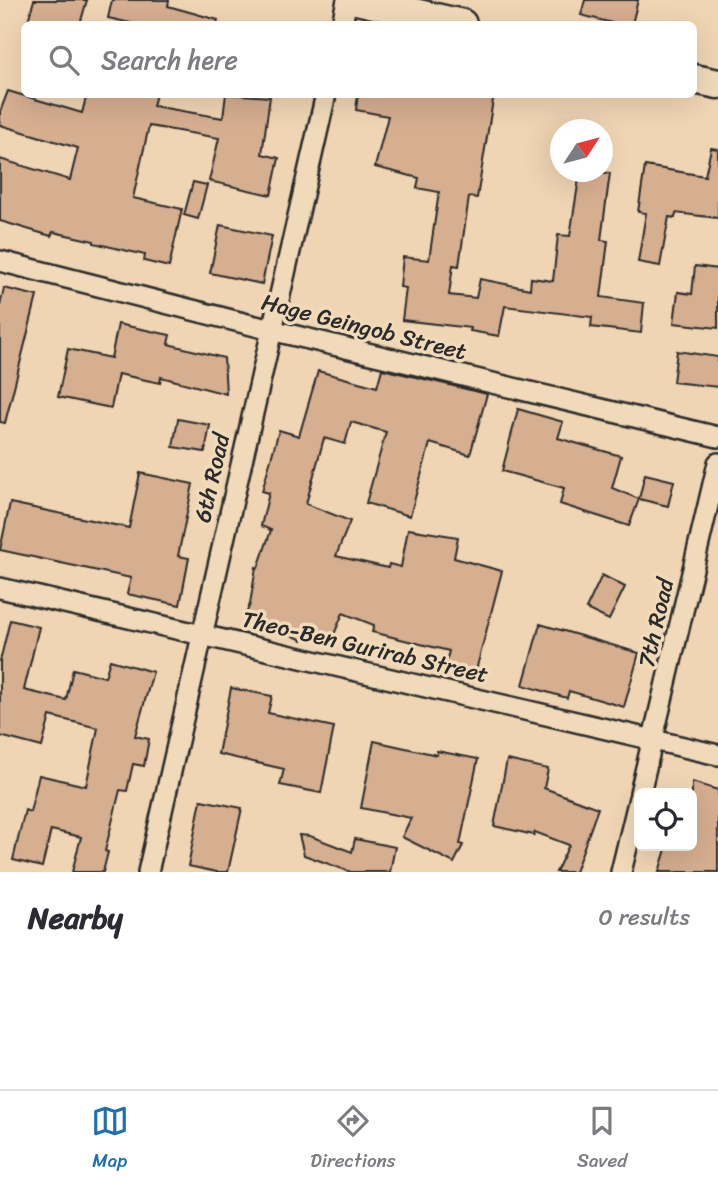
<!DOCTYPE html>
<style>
:root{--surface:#fff;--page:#f7f7f7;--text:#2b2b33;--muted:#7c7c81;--line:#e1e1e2;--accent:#1f6fb2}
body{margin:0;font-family:Sriracha,sans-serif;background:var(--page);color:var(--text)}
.controls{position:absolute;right:21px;bottom:21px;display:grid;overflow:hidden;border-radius:10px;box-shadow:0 7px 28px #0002}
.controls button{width:63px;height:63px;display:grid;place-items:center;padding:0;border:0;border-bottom:2px solid var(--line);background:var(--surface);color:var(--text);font:35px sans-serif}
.compass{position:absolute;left:550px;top:119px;width:63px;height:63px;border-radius:50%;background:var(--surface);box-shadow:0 7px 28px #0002;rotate:54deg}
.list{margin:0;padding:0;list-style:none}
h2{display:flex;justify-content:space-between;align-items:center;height:91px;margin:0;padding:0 28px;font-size:30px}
h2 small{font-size:23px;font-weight:400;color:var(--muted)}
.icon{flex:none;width:38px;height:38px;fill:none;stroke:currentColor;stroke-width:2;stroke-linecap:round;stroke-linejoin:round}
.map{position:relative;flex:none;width:718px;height:872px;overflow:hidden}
.search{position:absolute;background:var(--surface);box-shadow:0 7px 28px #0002;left:21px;right:21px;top:21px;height:77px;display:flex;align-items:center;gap:18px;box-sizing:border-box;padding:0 24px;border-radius:10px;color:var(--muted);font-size:26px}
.sheet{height:217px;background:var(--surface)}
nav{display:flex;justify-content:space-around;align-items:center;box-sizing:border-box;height:98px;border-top:2px solid var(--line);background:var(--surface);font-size:19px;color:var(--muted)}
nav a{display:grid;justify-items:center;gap:4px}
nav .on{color:var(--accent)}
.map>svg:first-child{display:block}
.building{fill:#d6ae90;stroke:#2b2b2b;stroke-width:2}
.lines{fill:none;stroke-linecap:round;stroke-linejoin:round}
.minor-casing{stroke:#2b2b2b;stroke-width:24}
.secondary-casing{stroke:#2b2b2b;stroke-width:33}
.minor{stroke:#f0dab9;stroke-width:19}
.secondary{stroke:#f0dab9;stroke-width:28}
.labels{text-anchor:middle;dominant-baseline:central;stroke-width:7;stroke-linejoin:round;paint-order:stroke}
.street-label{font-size:23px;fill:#2b2b2b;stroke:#f0dab9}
</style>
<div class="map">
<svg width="718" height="872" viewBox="0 0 718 872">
<rect width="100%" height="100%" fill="#f0d5b4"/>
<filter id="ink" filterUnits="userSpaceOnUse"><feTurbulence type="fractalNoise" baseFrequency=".0143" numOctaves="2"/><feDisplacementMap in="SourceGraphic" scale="14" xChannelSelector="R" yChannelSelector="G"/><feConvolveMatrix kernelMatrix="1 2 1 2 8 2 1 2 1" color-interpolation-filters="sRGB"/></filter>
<g filter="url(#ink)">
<g class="building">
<path d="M34,0H87L80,24H27Z"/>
<path d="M112,0H169L168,6L218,20L217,24H135L108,18Z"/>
<path d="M585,0H638L632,24H616L581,15Z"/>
<path d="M8,91L82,113L87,94H156L153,106L223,118L226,94L270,97L262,154L279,158L271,195L209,181L219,138L149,126L133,198L182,209L169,267L144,261L145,255L94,243V241L53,232L51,236L0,221V159L70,180L78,148L0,125V112Z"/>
<path d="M358,94H494L477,198L469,197L459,266L453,265L449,295L476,298L480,279L530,289L531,278L553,281L558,235L570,236L580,172L610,173L601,240L608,241L601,297L644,303L641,333L591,327L592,317L505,306L499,336L470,331L471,328L402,320L406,288L400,287L403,257L429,260L439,192L417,188L419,178L375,167L388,116L356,110Z"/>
<path d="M711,148L718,149V218L676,213L675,218L669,217L660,266L638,262L646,213L638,212L645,166L705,176Z"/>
<path d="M193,182L207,185L198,219L184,215Z"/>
<path d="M220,225L272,236L262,284L210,273Z"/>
<path d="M695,266L718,269V328L674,323L678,292L692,294Z"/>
<path d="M4,288L37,296L5,423L0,422V306Z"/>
<path d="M118,324L170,335L168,344L224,358L226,394L161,377L160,383L118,374L111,408L58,397L68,349L111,358Z"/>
<path d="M677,351L718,357V387L673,382Z"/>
<path d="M382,369L487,394L470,455L430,443L410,516L366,503L386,432L351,422L345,444L324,438L306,504L350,521L336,556L388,568L389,564L401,567L408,529L458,537L454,558L502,571L474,678L444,670L449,651L372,632L374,625L343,613L330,644L306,633L302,640L246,614L250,604L256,567L258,568L271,530L261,526L269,493L262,491L279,430L299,436L318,371L377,387Z"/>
<path d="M518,409L563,422L558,438L621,456L612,488L639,499L629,526L560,504L564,488L502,471Z"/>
<path d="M178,419L210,425L205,452L173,447Z"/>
<path d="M140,473L193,484L178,556L189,558L180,605L127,594L131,578L0,550L10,503L129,528Z"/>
<path d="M645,474L674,481L668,506L639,499Z"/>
<path d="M602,575L625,587L609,620L586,609Z"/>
<path d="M10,620L39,627L24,690L66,700L73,669L105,677L110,660L153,672L135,736L149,739L144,766L133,764L127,791L120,790L105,851L108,852L103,872H72L81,837L51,830L42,867L13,860L25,810L30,812L39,775L86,786L98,728L50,716L42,747L0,736V661Z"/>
<path d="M540,624L639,653L624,707L569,691L567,698L523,685Z"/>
<path d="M231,688L272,696L268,713L334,727L321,793L280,785L284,769L218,754Z"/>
<path d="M374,741L437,755V751L478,759L460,844L463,845L454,863L402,837L411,818L361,808Z"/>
<path d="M507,760L548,769L544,788L598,808L575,872H556L569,845L535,832L534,835L494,826Z"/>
<path d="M692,782L718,790V872H659L667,846H692Z"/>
<path d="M201,800L242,808L228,872H217L188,866Z"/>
<path d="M299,835L310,836L352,852L355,839L395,847L390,872H351L304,855Z"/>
</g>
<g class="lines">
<defs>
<g id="minor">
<path d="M342,24L347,0"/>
<path d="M0,261L271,330L718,437"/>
<path d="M0,588L718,755"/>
<path d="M640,793L718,463"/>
<path d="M148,872L326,94"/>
<path d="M621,872L639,798"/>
</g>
<g id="secondary">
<path d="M357,0L462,24"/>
<path d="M694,79L718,84"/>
</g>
</defs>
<use href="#minor" class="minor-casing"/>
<use href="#secondary" class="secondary-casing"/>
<use href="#minor" class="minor"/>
<use href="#secondary" class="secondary"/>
</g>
</g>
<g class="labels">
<g class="street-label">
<text transform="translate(364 327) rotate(14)">Hage Geingob Street</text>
<text transform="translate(212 478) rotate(-77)">6th Road</text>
<text transform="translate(656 623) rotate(-77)">7th Road</text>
<text transform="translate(365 647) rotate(13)">Theo-Ben Gurirab Street</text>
</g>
</g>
</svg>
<div class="controls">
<button><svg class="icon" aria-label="locate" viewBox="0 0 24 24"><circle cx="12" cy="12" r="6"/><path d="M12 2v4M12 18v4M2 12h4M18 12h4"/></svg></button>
</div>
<svg class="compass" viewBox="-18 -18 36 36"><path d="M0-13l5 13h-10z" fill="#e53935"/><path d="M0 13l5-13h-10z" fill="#7c7c81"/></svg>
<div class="search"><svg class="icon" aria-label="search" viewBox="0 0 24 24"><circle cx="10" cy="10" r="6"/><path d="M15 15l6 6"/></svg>Search here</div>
</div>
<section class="sheet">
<h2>Nearby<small>0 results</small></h2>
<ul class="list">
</ul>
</section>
<nav>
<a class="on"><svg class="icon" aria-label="map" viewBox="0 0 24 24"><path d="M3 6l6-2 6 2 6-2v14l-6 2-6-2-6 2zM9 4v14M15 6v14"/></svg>Map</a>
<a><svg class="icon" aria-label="directions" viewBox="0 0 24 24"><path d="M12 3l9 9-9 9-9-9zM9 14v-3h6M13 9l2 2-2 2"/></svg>Directions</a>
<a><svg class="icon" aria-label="saved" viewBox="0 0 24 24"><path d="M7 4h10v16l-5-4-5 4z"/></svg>Saved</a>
</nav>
